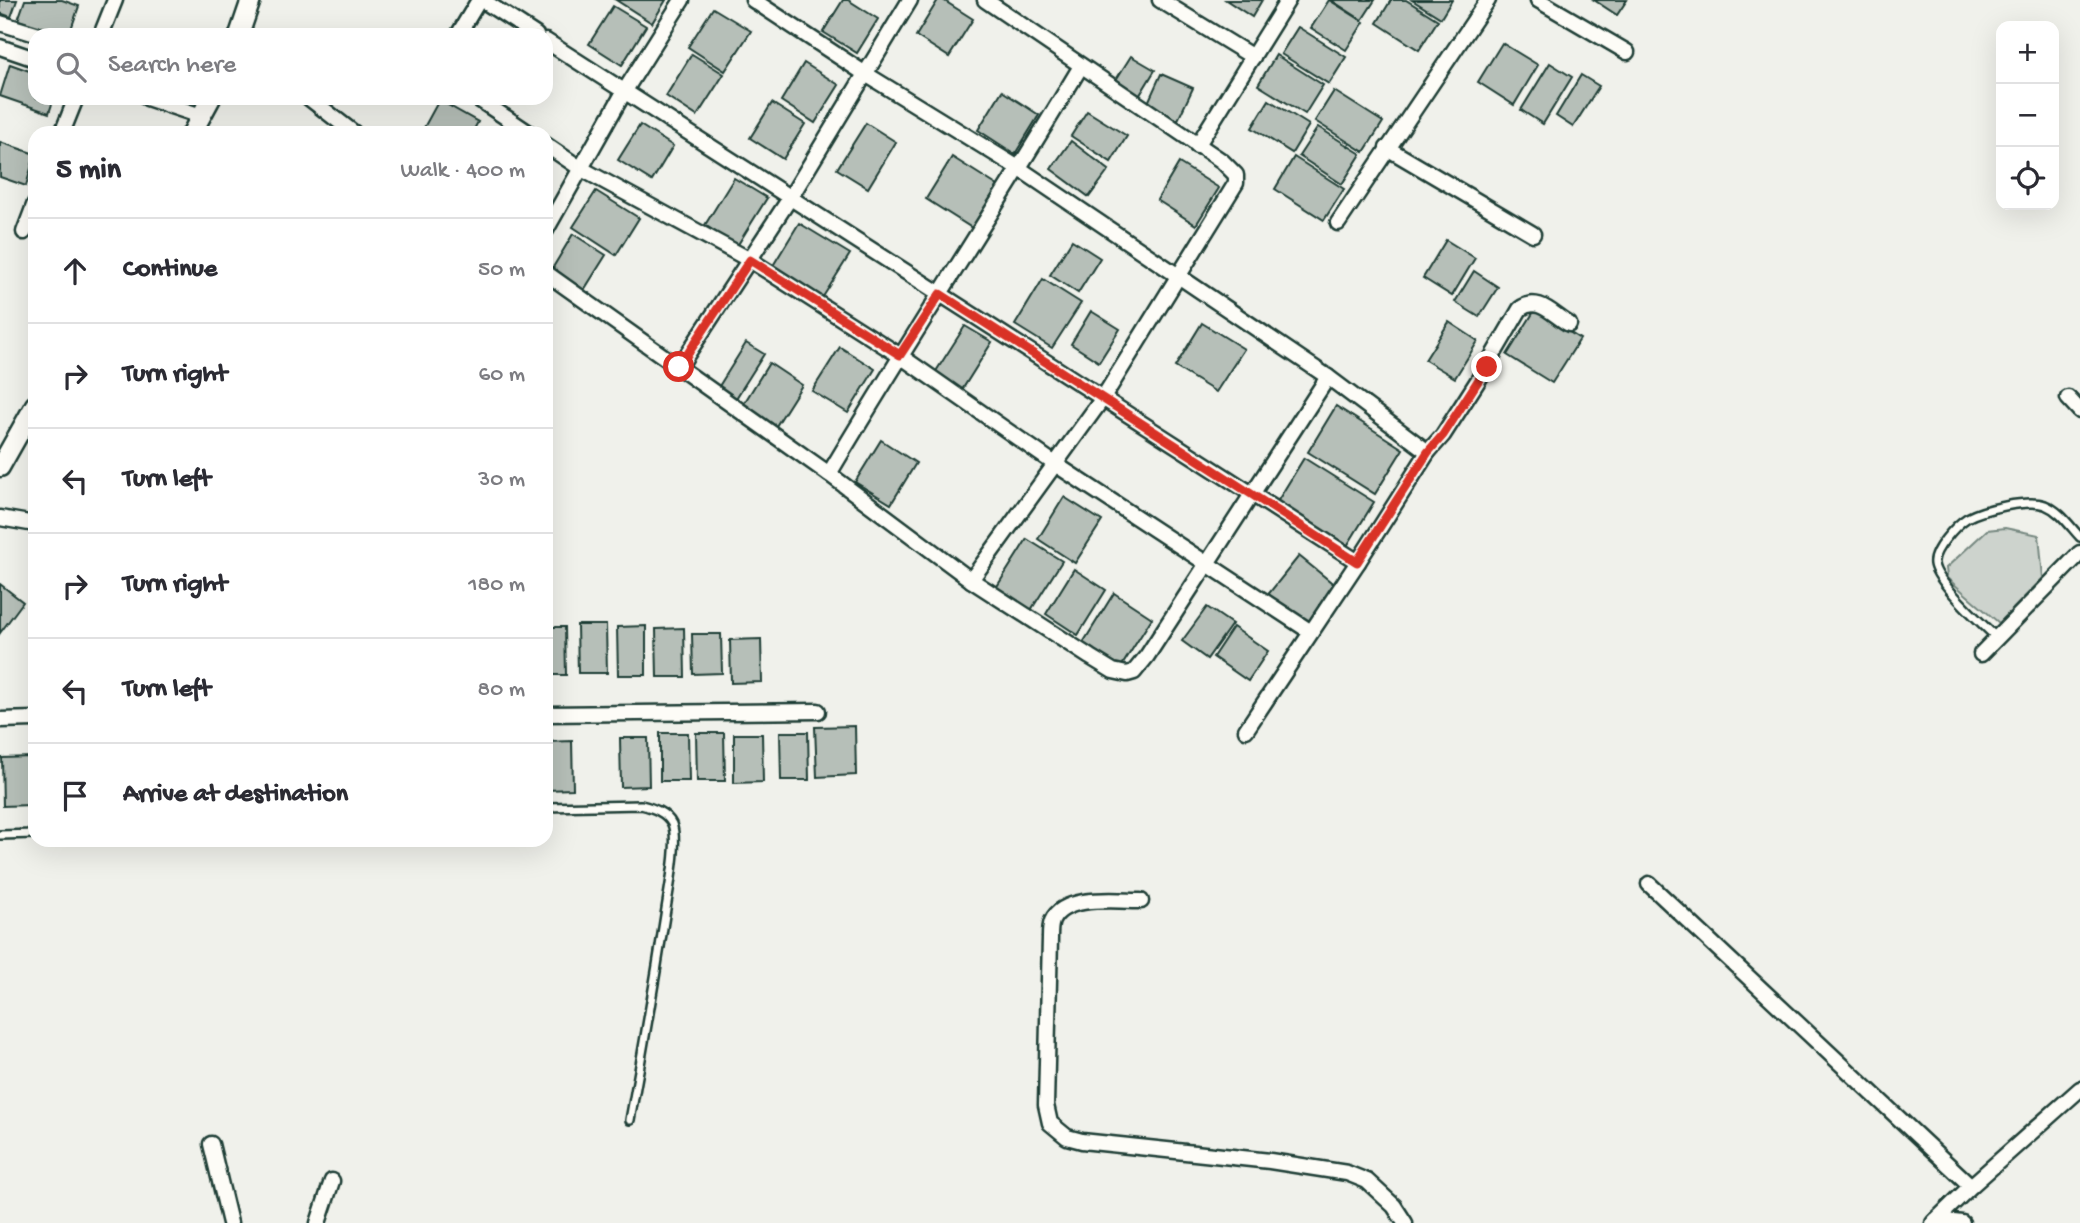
<!DOCTYPE html>
<meta charset="utf-8">
<style>
:root{--surface:#fff;--page:#f7f7f7;--text:#2b2b33;--muted:#7c7c81;--line:#e1e1e2}
body{margin:0;font-family:"Gochi Hand",sans-serif;background:var(--page);color:var(--text)}
.controls{position:absolute;right:21px;top:21px;display:grid;overflow:hidden;border-radius:14px;box-shadow:0 7px 28px #0002}
.controls button{width:63px;height:63px;display:grid;place-items:center;padding:0;border:0;border-bottom:2px solid var(--line);background:var(--surface);color:var(--text);font:35px sans-serif}
.stop{position:absolute;width:21px;height:21px;margin:-16px;border:5px solid #d93025;border-radius:50%;background:#fff}
.stop.end{background:#d93025;border-color:#fff;box-shadow:0 2px 7px #0008}
.list{margin:0;padding:0;list-style:none}
h2{display:flex;justify-content:space-between;align-items:center;height:91px;margin:0;padding:0 28px;font-size:30px}
h2 small{font-size:23px;font-weight:400;color:var(--muted)}
.list li{display:grid;grid-template-columns:46px 1fr auto;gap:21px;align-items:center;box-sizing:border-box;height:105px;padding:0 28px;border-top:2px solid var(--line)}
.list b{display:block;font-size:26px;white-space:nowrap}
.list em{font-size:23px;font-style:normal;color:var(--muted)}
.icon{flex:none;width:38px;height:38px;fill:none;stroke:currentColor;stroke-width:2;stroke-linecap:round;stroke-linejoin:round}
.map{position:relative;flex:none;width:2080px;height:1223px;overflow:hidden}
.search{position:absolute;background:var(--surface);box-shadow:0 7px 28px #0002;left:28px;top:28px;width:525px;height:77px;display:flex;align-items:center;gap:18px;box-sizing:border-box;padding:0 24px;border-radius:21px;color:var(--muted);font-size:26px}
.panel{position:absolute;background:var(--surface);box-shadow:0 7px 28px #0002;left:28px;top:126px;width:525px;height:721px;border-radius:21px}
.map>svg:first-child{display:block}
.green{fill:#cdd3cd;stroke:#768880;stroke-width:2}
.building{fill:#b6bfb8;stroke:#1f3d34;stroke-width:2}
.lines{fill:none;stroke-linecap:round;stroke-linejoin:round}
.service-casing{stroke:#1f3d34;stroke-width:12}
.minor-casing{stroke:#1f3d34;stroke-width:19}
.tertiary-casing{stroke:#1f3d34;stroke-width:23}
.service{stroke:#fdfcf7;stroke-width:7}
.minor{stroke:#fdfcf7;stroke-width:14}
.tertiary{stroke:#fdfcf7;stroke-width:18}
.route{stroke:#d93025;stroke-width:9}
</style>
<div class="map">
<svg width="2080" height="1223" viewBox="0 0 2080 1223">
<rect width="100%" height="100%" fill="#f0f1eb"/>
<filter id="ink" filterUnits="userSpaceOnUse"><feTurbulence type="fractalNoise" baseFrequency=".0143" numOctaves="2"/><feDisplacementMap in="SourceGraphic" scale="14" xChannelSelector="R" yChannelSelector="G"/><feConvolveMatrix kernelMatrix="1 2 1 2 8 2 1 2 1" color-interpolation-filters="sRGB"/></filter>
<g filter="url(#ink)">
<path class="green" d="M2005,528L2039,535L2043,578L1999,623L1947,578L1946,568L1987,530Z"/>
<g class="building">
<path d="M0,0H17L11,17L0,13Z"/>
<path d="M25,0H62L79,6L69,35H61L18,20Z"/>
<path d="M616,0H666L652,23Z"/>
<path d="M843,0H848L878,19L857,53L823,32Z"/>
<path d="M938,0H943L973,19L949,57L916,36Z"/>
<path d="M1226,0H1262L1252,17Z"/>
<path d="M1329,0L1364,22L1346,50L1311,28Z"/>
<path d="M1331,0H1375L1362,20Z"/>
<path d="M1391,0H1406L1438,20L1419,50L1377,23Z"/>
<path d="M1412,0H1452L1441,18Z"/>
<path d="M1594,0H1627L1617,15Z"/>
<path d="M613,6L646,26L622,65L589,44Z"/>
<path d="M713,8L751,31L725,71L688,47Z"/>
<path d="M1298,27L1346,57L1329,84L1281,54Z"/>
<path d="M1502,43L1538,65L1514,105L1478,82Z"/>
<path d="M692,54L724,74L697,116L666,96Z"/>
<path d="M1276,55L1323,85L1305,114L1258,85Z"/>
<path d="M1131,56L1155,70L1138,98L1114,83Z"/>
<path d="M804,63L839,85L815,123L781,101Z"/>
<path d="M1550,63L1572,77L1543,124L1521,110Z"/>
<path d="M10,64L35,73V98H54L49,113L0,96Z"/>
<path d="M1161,74L1193,88L1177,122L1146,107Z"/>
<path d="M1581,75L1599,86L1573,127L1556,116Z"/>
<path d="M1002,91L1039,115L1015,154L978,130Z"/>
<path d="M1334,91L1383,122L1364,152L1315,121Z"/>
<path d="M439,100L478,122L472,133H421Z"/>
<path d="M1269,100L1309,125L1292,153L1252,128Z"/>
<path d="M772,103L805,124L783,159L750,138Z"/>
<path d="M1087,111L1127,136L1111,162L1071,136Z"/>
<path d="M866,123L896,142L868,188L837,169Z"/>
<path d="M640,125L673,146L652,181L618,160Z"/>
<path d="M1318,127L1361,154L1342,184L1299,156Z"/>
<path d="M1071,141L1109,170L1089,197L1051,169Z"/>
<path d="M0,142L35,154L26,186L0,177Z"/>
<path d="M952,157L998,186L972,228L926,199Z"/>
<path d="M1294,157L1344,189L1324,220L1275,189Z"/>
<path d="M1179,163L1219,188L1196,225L1157,200Z"/>
<path d="M734,178L767,198L737,246L705,225Z"/>
<path d="M596,191L639,218L616,255L573,227Z"/>
<path d="M799,223L850,254L821,300L771,269Z"/>
<path d="M573,234L606,255L584,290L552,269Z"/>
<path d="M1072,240L1100,258L1078,293L1050,275Z"/>
<path d="M1446,240L1475,258L1452,296L1423,278Z"/>
<path d="M1474,271L1498,287L1479,317L1455,302Z"/>
<path d="M1043,279L1081,303L1052,348L1015,325Z"/>
<path d="M1535,310L1580,339L1552,383L1507,355Z"/>
<path d="M1091,311L1120,329L1099,362L1071,344Z"/>
<path d="M1449,322L1478,341L1455,378L1425,360Z"/>
<path d="M1202,323L1244,349L1216,392L1175,367Z"/>
<path d="M965,326L992,342L960,393L933,376Z"/>
<path d="M746,343L764,354L733,403L716,391Z"/>
<path d="M840,347L875,369L848,413L812,391Z"/>
<path d="M769,363L802,385L776,426L743,405Z"/>
<path d="M1336,406L1403,449L1375,494L1308,452Z"/>
<path d="M881,440L916,463L891,504L855,482Z"/>
<path d="M1304,458L1374,502L1347,546L1277,502Z"/>
<path d="M1064,497L1102,521L1075,563L1038,539Z"/>
<path d="M1027,539L1062,561L1031,610L996,588Z"/>
<path d="M1299,556L1336,586L1304,627L1266,597Z"/>
<path d="M1074,569L1106,590L1078,635L1046,614Z"/>
<path d="M0,584L23,602L0,633Z"/>
<path d="M1114,593L1152,618L1121,667L1083,643Z"/>
<path d="M1207,607L1232,624L1207,659L1182,641Z"/>
<path d="M577,625H606L607,673H578Z"/>
<path d="M646,626V675H618L617,627Z"/>
<path d="M546,627H565L566,675H546Z"/>
<path d="M1233,627L1268,651L1248,681L1213,657Z"/>
<path d="M684,628L685,677H657L656,629Z"/>
<path d="M692,634H721L722,673L693,674Z"/>
<path d="M761,639L762,682L731,683L730,640Z"/>
<path d="M855,726L856,775L817,777L815,727Z"/>
<path d="M780,732H808L809,780H781Z"/>
<path d="M660,733H688L689,781H660Z"/>
<path d="M696,733H724L725,781H697Z"/>
<path d="M734,734H762L763,782L734,783Z"/>
<path d="M620,738H648L649,786L621,787Z"/>
<path d="M572,741L573,789L546,790V742Z"/>
<path d="M31,757V805L3,806L2,758Z"/>
</g>
<g class="lines">
<defs>
<g id="service">
<path d="M1996,637C1982,624 1936,581 1934,564C1932,551 1956,525 1967,518C1984,509 2027,499 2045,505C2060,511 2069,525 2080,537"/>
<path d="M546,807L641,805C653,808 666,812 672,824C679,841 669,889 666,909C655,980 643,1050 630,1120"/>
<path d="M0,835L35,834"/>
</g>
<g id="minor">
<path d="M482,0L536,35"/>
<path d="M753,0L864,73L1020,169L1328,377L1428,452"/>
<path d="M1160,0L1253,57"/>
<path d="M1538,0L1627,52"/>
<path d="M0,23L39,35"/>
<path d="M101,35L115,0"/>
<path d="M458,35L479,0"/>
<path d="M546,41L1358,562"/>
<path d="M0,47L35,59"/>
<path d="M147,98L201,116"/>
<path d="M309,98L354,133"/>
<path d="M477,98L529,133"/>
<path d="M62,133L76,98"/>
<path d="M546,145L580,168L750,260L899,355L1055,464L1311,632"/>
<path d="M1197,146L1288,0"/>
<path d="M1387,148L1533,234"/>
<path d="M1338,223L1488,0"/>
<path d="M546,230L624,92L682,0"/>
<path d="M24,232L35,203"/>
<path d="M546,273L829,474L971,580L1090,657L1113,671L1127,674L1134,672L1147,656L1328,377"/>
<path d="M679,367L790,198L910,0"/>
<path d="M2068,398L2080,411"/>
<path d="M829,474C910,337 999,204 1081,66"/>
<path d="M0,518L35,524"/>
<path d="M971,580L1103,398L1236,183V175L1222,161L985,0"/>
<path d="M1981,654L2080,553"/>
<path d="M546,714L818,711"/>
<path d="M0,720L35,719"/>
<path d="M1246,730L1358,562L1428,452L1443,435L1479,379L1520,309C1538,295 1553,315 1569,324"/>
<path d="M1649,884L1971,1186"/>
<path d="M1141,901C1117,901 1064,894 1052,921C1050,926 1050,932 1050,938L1046,1105L1050,1123L1067,1137L1082,1141L1270,1161L1347,1173L1367,1181L1394,1206L1405,1223"/>
<path d="M211,1144L230,1223"/>
<path d="M1936,1220L1962,1223"/>
<path d="M318,1223L332,1181"/>
<path d="M1933,1223L1971,1186L2080,1089"/>
</g>
<g id="tertiary">
<path d="M239,35L251,0"/>
<path d="M192,133L211,98"/>
<path d="M0,467L35,405"/>
</g>
</defs>
<use href="#service" class="service-casing"/>
<use href="#minor" class="minor-casing"/>
<use href="#tertiary" class="tertiary-casing"/>
<use href="#service" class="service"/>
<use href="#minor" class="minor"/>
<use href="#tertiary" class="tertiary"/>
</g>
</g>
<g class="lines" filter="url(#ink)">
<path class="route" d="M679,367L750,260L900,355L940,294L1357,562L1428,452L1443,435L1487,367"/>
</g>
</svg>
<div class="controls">
<button>+</button>
<button>−</button>
<button><svg class="icon" aria-label="locate" viewBox="0 0 24 24"><circle cx="12" cy="12" r="6"/><path d="M12 2v4M12 18v4M2 12h4M18 12h4"/></svg></button>
</div>
<div class="stop" style="left:679px;top:367px"></div>
<div class="stop end" style="left:1487px;top:367px"></div>
<div class="search"><svg class="icon" aria-label="search" viewBox="0 0 24 24"><circle cx="10" cy="10" r="6"/><path d="M15 15l6 6"/></svg>Search here</div>
<section class="panel">
<h2>5 min<small>Walk · 400 m</small></h2>
<ul class="list">
<li><svg class="icon" aria-label="ahead" viewBox="0 0 24 24"><path d="M12 20V5M6 11l6-6 6 6"/></svg><div><b>Continue</b></div><em>50 m</em></li>
<li><svg class="icon" aria-label="right" viewBox="0 0 24 24"><path d="M7 20v-9h11M14 6l5 5-5 5"/></svg><div><b>Turn right</b></div><em>60 m</em></li>
<li><svg class="icon" aria-label="left" viewBox="0 0 24 24"><path d="M17 20v-9H6M10 6l-5 5 5 5"/></svg><div><b>Turn left</b></div><em>30 m</em></li>
<li><svg class="icon" aria-label="right" viewBox="0 0 24 24"><path d="M7 20v-9h11M14 6l5 5-5 5"/></svg><div><b>Turn right</b></div><em>180 m</em></li>
<li><svg class="icon" aria-label="left" viewBox="0 0 24 24"><path d="M17 20v-9H6M10 6l-5 5 5 5"/></svg><div><b>Turn left</b></div><em>80 m</em></li>
<li><svg class="icon" aria-label="arrive" viewBox="0 0 24 24"><path d="M6 21V4h12l-3 4 3 4H6"/></svg><div><b>Arrive at destination</b></div></li>
</ul>
</section>
</div>
